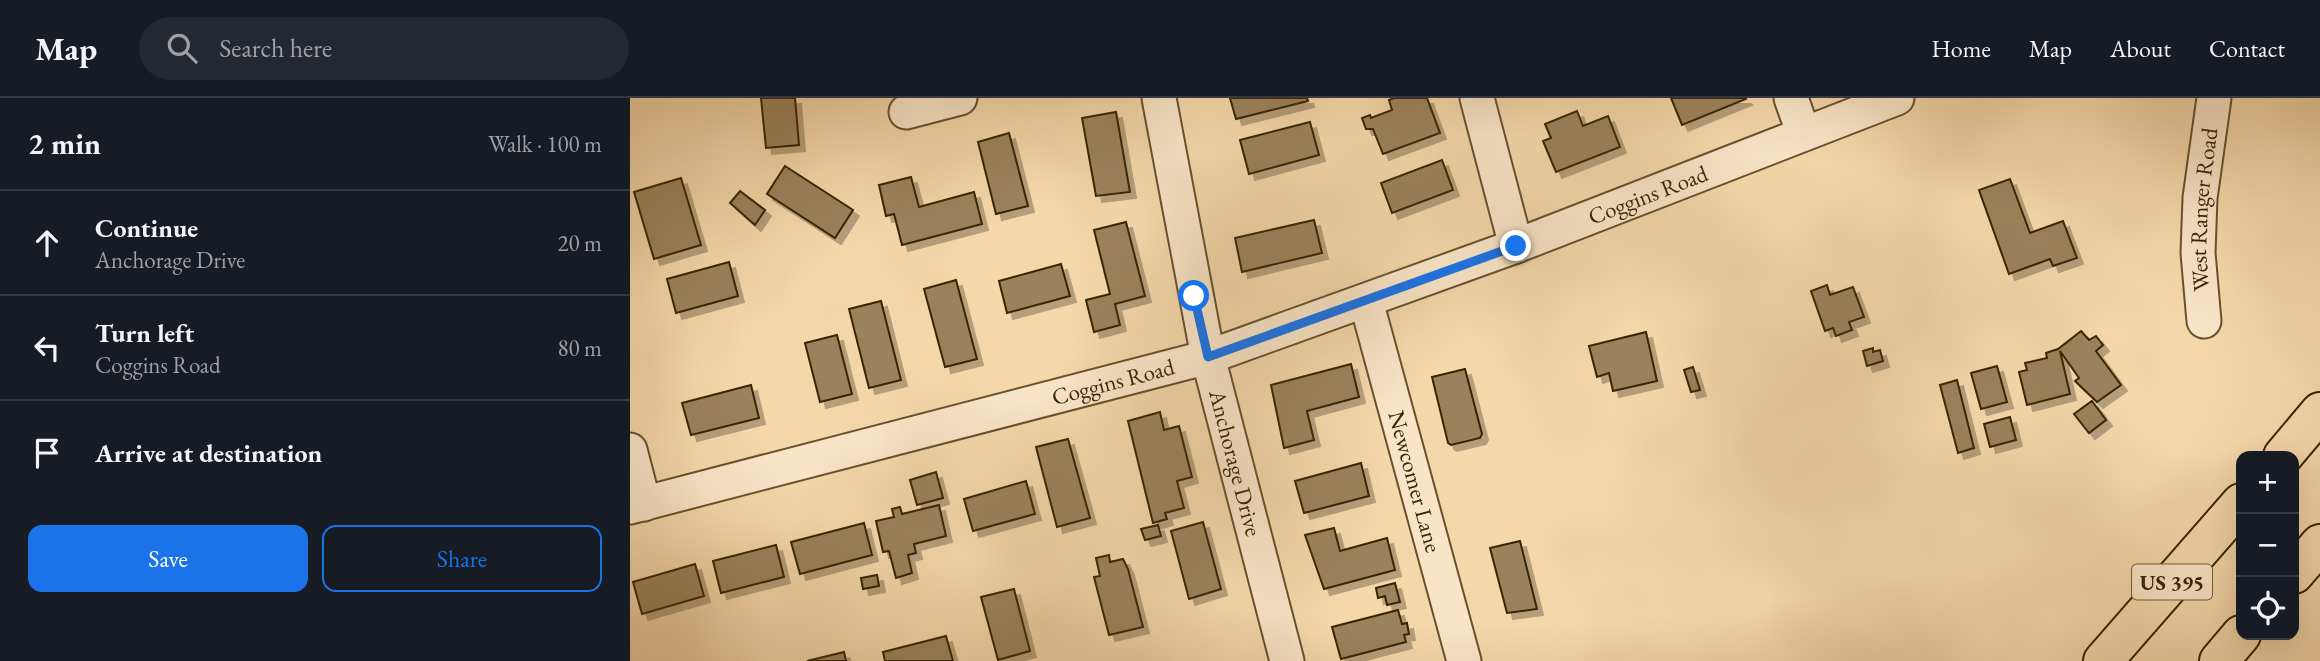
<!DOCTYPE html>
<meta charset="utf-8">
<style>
:root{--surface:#171b24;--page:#242831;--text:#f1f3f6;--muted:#9ea1a6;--line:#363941;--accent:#1a73e8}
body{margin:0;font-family:"EB Garamond",serif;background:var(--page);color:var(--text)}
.controls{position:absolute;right:21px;bottom:21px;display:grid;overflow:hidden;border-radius:14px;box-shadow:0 7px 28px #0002}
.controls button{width:63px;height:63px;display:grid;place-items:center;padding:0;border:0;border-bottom:2px solid var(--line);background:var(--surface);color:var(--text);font:35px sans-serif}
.stop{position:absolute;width:21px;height:21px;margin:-16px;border:5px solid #1a73e8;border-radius:50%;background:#fff}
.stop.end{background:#1a73e8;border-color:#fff;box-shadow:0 2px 7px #0008}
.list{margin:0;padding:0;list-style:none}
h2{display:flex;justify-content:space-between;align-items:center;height:91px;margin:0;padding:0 28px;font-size:30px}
h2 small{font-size:23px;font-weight:400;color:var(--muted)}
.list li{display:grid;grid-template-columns:46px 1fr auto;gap:21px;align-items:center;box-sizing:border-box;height:105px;padding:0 28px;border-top:2px solid var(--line)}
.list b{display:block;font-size:26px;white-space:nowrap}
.list p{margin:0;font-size:23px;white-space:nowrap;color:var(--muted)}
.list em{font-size:23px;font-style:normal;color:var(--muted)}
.actions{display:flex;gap:14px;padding:21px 28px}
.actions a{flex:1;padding:16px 0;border:2px solid var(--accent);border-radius:14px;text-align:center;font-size:24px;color:var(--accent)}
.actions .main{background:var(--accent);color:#fff}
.icon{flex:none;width:38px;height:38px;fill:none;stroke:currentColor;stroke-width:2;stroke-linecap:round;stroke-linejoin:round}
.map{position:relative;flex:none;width:1690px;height:563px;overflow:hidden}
header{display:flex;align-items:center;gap:42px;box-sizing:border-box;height:98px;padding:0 35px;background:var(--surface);border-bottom:2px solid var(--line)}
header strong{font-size:33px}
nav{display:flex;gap:38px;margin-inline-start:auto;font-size:24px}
.search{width:490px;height:63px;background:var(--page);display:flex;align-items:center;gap:18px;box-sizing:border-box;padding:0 24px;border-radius:38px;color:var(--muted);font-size:26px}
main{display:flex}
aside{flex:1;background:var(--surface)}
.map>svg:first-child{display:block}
.building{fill:#9a825b;stroke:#382506;stroke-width:2;filter:url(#shadow)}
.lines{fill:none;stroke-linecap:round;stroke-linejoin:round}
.minor-casing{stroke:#67522f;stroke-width:37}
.highway-casing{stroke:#382506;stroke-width:42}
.minor{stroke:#f8e5c7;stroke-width:33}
.highway{stroke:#f5d7a9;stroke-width:38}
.route{stroke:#1a73e8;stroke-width:9}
.labels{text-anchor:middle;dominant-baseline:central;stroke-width:5;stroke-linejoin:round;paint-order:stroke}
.shield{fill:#f8e5c7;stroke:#725f40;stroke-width:2}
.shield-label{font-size:21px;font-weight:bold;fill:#382506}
.street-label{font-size:23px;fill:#382506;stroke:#f8e5c7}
</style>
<header>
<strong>Map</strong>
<div class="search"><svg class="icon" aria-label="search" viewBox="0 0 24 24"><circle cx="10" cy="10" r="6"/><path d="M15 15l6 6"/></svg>Search here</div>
<nav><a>Home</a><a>Map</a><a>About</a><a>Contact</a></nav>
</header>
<main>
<aside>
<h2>2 min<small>Walk · 100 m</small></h2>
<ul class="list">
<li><svg class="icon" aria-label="ahead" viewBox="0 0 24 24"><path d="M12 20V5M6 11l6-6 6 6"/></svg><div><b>Continue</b><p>Anchorage Drive</p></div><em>20 m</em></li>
<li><svg class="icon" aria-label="left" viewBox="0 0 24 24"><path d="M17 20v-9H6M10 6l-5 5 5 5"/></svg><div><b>Turn left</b><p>Coggins Road</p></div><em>80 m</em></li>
<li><svg class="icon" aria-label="arrive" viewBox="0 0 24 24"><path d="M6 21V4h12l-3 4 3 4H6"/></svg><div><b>Arrive at destination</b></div></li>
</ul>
<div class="actions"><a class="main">Save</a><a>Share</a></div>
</aside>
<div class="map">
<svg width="1690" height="563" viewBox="0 0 1690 563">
<defs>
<filter id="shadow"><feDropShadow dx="6" dy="6" stdDeviation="0" flood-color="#0004"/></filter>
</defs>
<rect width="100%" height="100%" fill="#f5d7a9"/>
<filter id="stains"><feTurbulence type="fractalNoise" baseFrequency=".00286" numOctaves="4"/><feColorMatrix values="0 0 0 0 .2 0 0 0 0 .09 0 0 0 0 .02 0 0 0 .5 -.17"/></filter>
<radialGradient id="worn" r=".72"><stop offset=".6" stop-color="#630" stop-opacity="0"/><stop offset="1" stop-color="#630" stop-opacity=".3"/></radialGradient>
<g class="building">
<path d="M131,0H165L169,47L136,50Z"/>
<path d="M600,0H677L678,3L606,21Z"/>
<path d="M764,0H797L810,35L753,56L743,31H736L732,20L740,17L741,20L762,12L759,2Z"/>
<path d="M1041,0H1115L1116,1L1052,27Z"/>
<path d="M947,13L953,28L978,18L990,49L926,74L913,43L921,40L915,26Z"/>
<path d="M486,14L500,94L466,98L452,20Z"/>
<path d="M680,24L689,57L619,76L610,42Z"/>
<path d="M379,35L398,108L366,116L348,44Z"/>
<path d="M812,62L823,92L762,115L751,85Z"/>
<path d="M155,68L223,112L205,140L137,96Z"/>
<path d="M281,79L289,109L344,94L352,126L272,147L264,116L256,118L249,87Z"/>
<path d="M51,80L71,147L24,161L4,94Z"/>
<path d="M1380,81L1400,135L1433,123L1447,160L1423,168L1420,161L1379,176L1349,92Z"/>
<path d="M110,93L135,112L125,127L100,105Z"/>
<path d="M684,122L692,155L612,174L605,140Z"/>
<path d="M496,124L515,198L485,206L490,227L464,234L456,202L480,196L464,132Z"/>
<path d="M99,164L108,198L46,215L37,181Z"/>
<path d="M431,166L440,198L377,215L369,183Z"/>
<path d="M326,182L347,261L315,269L294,191Z"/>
<path d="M1197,187L1200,197L1223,189L1234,219L1219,224L1222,232L1206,238L1203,230L1195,233L1181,193Z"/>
<path d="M251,203L271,282L239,290L219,211Z"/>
<path d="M1451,233L1459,242L1466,238L1473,247L1466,253L1491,287L1467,304L1445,283L1449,280L1430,253L1440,296L1397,307L1389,274L1397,272L1395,265L1417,260L1416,255L1428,251Z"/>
<path d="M1016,234L1027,283L983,293L979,275L967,279L959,248Z"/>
<path d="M207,237L222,296L190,304L175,245Z"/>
<path d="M1243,250V254L1250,252L1253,263L1237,268L1233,253Z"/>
<path d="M721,266L729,299L677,313L684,342L654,350L641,287Z"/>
<path d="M1367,268L1377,304L1351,311L1341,275Z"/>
<path d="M1063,269L1070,292L1061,294L1054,272Z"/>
<path d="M835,271L852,336L850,340L821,347L818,345L802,279Z"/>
<path d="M1327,282L1344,350L1328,355L1310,287Z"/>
<path d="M121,287L129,320L61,337L52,305Z"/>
<path d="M1462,303L1476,322L1459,335L1444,316Z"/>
<path d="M530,314L534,332L549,328L562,379L547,383L554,410L535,415L537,421L523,425L498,323Z"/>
<path d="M1380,319L1386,342L1360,349L1354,326Z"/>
<path d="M438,341L460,420L427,429L406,349Z"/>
<path d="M731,365L739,398L674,415L665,383Z"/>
<path d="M306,374L313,400L287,407L280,382Z"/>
<path d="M396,383L405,416L343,433L334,401Z"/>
<path d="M309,407L316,438L284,446L286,455L278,457L282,475L266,480L259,453L253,454L246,423L264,419L262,411L270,409L272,416Z"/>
<path d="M573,424L591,491L559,501L541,433Z"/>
<path d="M234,425L242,457L170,476L161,444Z"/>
<path d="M528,427L531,438L515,442L511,431Z"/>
<path d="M704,430L710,453L757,440L765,472L694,491L675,437Z"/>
<path d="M890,443L907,511L877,515L860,450Z"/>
<path d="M146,447L154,479L91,495L83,463Z"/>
<path d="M479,457L480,464L493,461L498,471L513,529L479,537L464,479L470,478L466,460Z"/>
<path d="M65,466L74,498L12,516L3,484Z"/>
<path d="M247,477L249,488L233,491L231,480Z"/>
<path d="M765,485L770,504L757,507L755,498L748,500L746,490Z"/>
<path d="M384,491L400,553L368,562L351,499Z"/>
<path d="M768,512L772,526L777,525L779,536L774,537L776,544L711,561L702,529Z"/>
<path d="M316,538L323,563H255L253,554Z"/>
<path d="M214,554L216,563H177Z"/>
</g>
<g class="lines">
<defs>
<g id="minor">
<path id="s1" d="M529,0L578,259L657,563"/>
<path d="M847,0L886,148"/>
<path d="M1161,0L1173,34"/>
<path d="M276,14L330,0"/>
<path id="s2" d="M736,203L834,563"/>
<path id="s3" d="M1574,223L1568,155L1570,100L1584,0"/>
<path d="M0,352L14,406"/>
<path id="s4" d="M0,409L578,259L886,148L1267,0"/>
</g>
<g id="highway">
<path d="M1653,358L1690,314"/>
<path d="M1664,476L1690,446"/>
<path d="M1473,563L1611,405"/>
<path d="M1589,563L1611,537"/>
</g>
</defs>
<use href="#minor" class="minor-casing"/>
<use href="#highway" class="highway-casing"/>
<use href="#minor" class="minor"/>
<use href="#highway" class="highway"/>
</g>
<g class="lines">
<path class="route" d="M564,198L578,259L886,148"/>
</g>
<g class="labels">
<rect class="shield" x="1502" y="466.5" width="80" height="35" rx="5"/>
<g class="shield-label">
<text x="1542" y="484">US 395</text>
</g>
<g class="street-label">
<text stroke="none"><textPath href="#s4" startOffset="1066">Coggins Road</textPath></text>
<text stroke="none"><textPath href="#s3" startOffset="112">West Ranger Road</textPath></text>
<text stroke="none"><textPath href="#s4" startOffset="499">Coggins Road</textPath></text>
<text stroke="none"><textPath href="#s1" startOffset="373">Anchorage Drive</textPath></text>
<text stroke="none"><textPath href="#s2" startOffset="187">Newcomer Lane</textPath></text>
</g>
</g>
<rect width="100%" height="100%" filter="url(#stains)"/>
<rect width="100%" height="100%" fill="url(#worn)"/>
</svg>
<div class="controls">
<button>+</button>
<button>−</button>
<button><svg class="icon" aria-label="locate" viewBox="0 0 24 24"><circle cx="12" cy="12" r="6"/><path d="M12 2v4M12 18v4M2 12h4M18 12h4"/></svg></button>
</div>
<div class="stop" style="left:564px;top:198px"></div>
<div class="stop end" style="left:886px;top:148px"></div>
</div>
</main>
